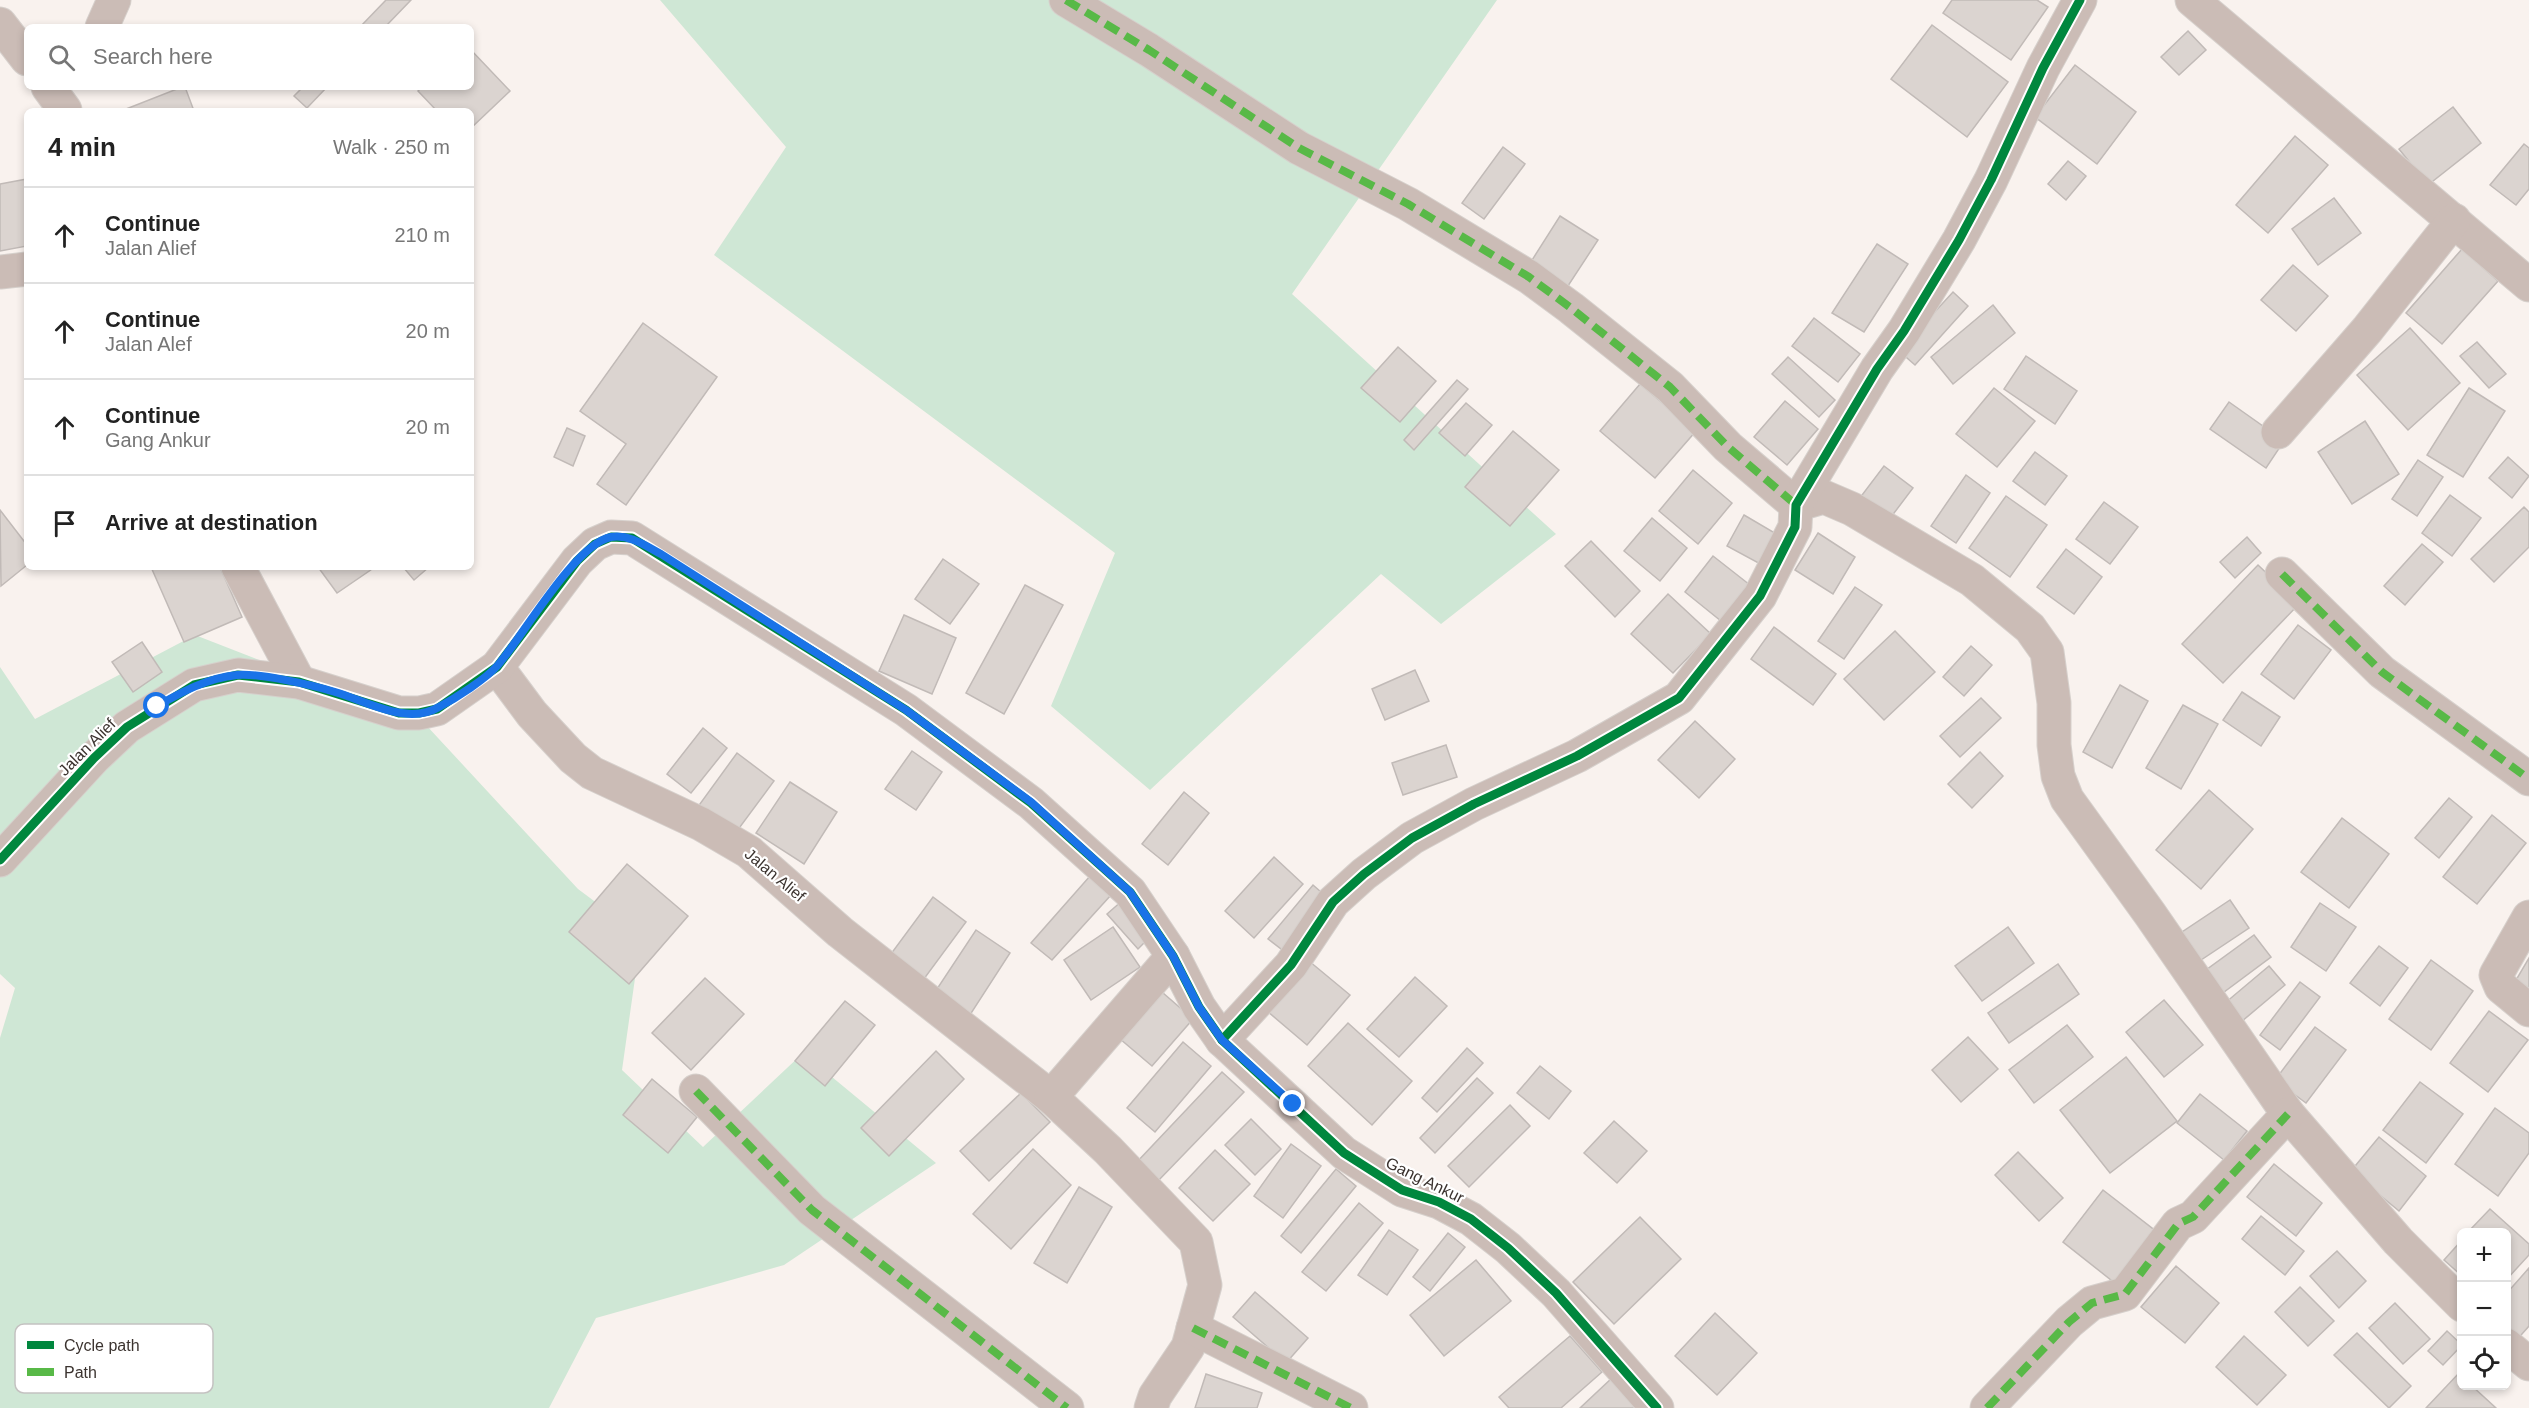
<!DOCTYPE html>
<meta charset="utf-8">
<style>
:root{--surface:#fff;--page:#f6f6f6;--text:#222;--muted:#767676;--line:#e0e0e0}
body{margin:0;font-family:Arial,sans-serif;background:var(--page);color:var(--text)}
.controls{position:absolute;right:18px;bottom:18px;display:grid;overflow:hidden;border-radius:9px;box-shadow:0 3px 9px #0003}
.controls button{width:54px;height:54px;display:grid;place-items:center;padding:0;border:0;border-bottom:2px solid var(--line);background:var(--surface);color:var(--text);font:30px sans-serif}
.stop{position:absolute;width:18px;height:18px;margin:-14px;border:4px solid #1a73e8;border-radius:50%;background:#fff}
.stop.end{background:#1a73e8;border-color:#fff;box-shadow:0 2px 6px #0008}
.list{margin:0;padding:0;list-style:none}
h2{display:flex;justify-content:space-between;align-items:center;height:78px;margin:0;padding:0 24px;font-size:26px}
h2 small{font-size:20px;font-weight:400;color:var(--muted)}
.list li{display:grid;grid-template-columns:39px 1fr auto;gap:18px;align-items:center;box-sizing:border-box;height:96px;padding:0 24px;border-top:2px solid var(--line)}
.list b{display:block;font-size:22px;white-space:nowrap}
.list p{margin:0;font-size:20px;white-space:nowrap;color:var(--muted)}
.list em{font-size:20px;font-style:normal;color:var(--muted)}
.icon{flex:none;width:33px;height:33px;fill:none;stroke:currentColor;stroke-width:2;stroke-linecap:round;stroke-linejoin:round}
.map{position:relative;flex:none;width:2529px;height:1408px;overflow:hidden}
.search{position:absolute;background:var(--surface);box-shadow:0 3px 9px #0003;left:24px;top:24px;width:450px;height:66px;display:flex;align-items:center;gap:15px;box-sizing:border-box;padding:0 21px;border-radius:9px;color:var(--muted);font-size:22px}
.panel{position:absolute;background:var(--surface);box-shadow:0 3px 9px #0003;left:24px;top:108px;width:450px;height:462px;border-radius:9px}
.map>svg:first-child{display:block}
.green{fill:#cfe7d5}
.building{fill:#dbd4d0;stroke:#c1bab7;stroke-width:1.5}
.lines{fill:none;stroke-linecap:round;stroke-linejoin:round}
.minor-casing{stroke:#d6d0cc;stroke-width:35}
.minor{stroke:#cbbcb6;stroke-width:33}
.quiet{stroke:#58b947;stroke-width:8;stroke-dasharray:15 8;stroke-linecap:butt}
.cycleway-casing{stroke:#fff;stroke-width:13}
.cycleway{stroke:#00873e;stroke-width:9}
.route{stroke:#1a73e8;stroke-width:8}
.labels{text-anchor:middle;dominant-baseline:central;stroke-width:4.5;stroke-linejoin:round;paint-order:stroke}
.street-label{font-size:16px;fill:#3b332f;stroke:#fff}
.key{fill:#fff;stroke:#c4c2c1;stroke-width:1.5}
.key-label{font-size:16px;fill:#3b332f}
</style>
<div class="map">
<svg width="2529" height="1408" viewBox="0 0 2529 1408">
<rect width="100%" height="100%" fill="#f9f2ee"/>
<g class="green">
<path d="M660,0H1497L1292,294L1556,534L1441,624L1381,574L1150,790L1051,706L1115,553L714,255L786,147Z"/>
<path d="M195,635L426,725L578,889L641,936L622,1070L703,1147L803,1053L936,1163L784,1265L596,1318L549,1408H0V1038L15,988L0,974V667L35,719Z"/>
</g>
<g class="building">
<path d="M386,0H411L385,27H360Z"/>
<path d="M1952,0H2037L2048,7L2011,60L1943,13Z"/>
<path d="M1932,25L2008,82L1967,137L1891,79Z"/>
<path d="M2188,31L2206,50L2179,75L2161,57Z"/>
<path d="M471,50L510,91L471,128V111H437L418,91L422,87H471Z"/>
<path d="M2075,65L2136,112L2097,164L2035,117Z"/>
<path d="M182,87H185L194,111H121Z"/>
<path d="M303,87H327L307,108L294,96Z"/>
<path d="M2453,107L2481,143L2428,185L2399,149Z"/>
<path d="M2295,136L2328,165L2268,233L2236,205Z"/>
<path d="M2524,144L2529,148V189L2516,205L2490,185Z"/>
<path d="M1503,147L1525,164L1484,219L1462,203Z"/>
<path d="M2068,161L2086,176L2066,200L2048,184Z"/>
<path d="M27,179V246L0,251V184Z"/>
<path d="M2334,198L2361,233L2318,265L2292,229Z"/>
<path d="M1560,216L1598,240L1564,292L1527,268Z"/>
<path d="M1877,244L1908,264L1864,332L1832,313Z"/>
<path d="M2462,249L2498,281L2442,344L2406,313Z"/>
<path d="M2293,265L2328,296L2296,331L2261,300Z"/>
<path d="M1953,292L1968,306L1915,365L1899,351Z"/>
<path d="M1993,305L2015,333L1953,384L1931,357Z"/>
<path d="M1814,318L1860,354L1838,382L1792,346Z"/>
<path d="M643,323L717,377L626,505L597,484L626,444L580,411Z"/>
<path d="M2410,328L2460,383L2408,430L2357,375Z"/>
<path d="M2477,342L2506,374L2489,388L2460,356Z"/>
<path d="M1398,347L1436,381L1400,422L1361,388Z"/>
<path d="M2026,356L2077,391L2055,424L2004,389Z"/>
<path d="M1788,357L1835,400L1819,417L1772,374Z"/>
<path d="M1457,380L1468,389L1414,450L1404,440Z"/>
<path d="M1640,384L1696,431L1655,478L1600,431Z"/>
<path d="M1994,388L2035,421L1997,467L1956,434Z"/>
<path d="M2469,388L2505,411L2463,477L2427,455Z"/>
<path d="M1785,401L1818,429L1787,465L1754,437Z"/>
<path d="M2229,402L2284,441L2266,468L2210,429Z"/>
<path d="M1466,403L1492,425L1465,456L1439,433Z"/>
<path d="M2365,421L2399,474L2352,504L2318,452Z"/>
<path d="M567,428L585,436L573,466L554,457Z"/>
<path d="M1513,431L1559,470L1510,526L1465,487Z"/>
<path d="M2035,452L2067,476L2045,505L2013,481Z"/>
<path d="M2508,457L2529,476L2512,498L2489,478Z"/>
<path d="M2418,460L2443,477L2417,516L2392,499Z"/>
<path d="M1884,466L1913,488L1888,521L1859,499Z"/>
<path d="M1693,470L1732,503L1698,544L1659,511Z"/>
<path d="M1966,475L1990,493L1956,543L1931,526Z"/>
<path d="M2450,495L2481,518L2452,556L2422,533Z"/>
<path d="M2006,496L2047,525L2010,577L1969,548Z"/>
<path d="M2104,502L2138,527L2110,564L2076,539Z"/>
<path d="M2524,507L2529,512V547L2494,582L2471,559Z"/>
<path d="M0,510L27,545V565L1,586Z"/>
<path d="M1744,515L1780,536L1764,566L1727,546Z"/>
<path d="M1652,518L1687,548L1660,581L1624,551Z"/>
<path d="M1818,533L1855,557L1833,594L1795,570Z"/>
<path d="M2247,537L2261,553L2235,578L2220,562Z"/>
<path d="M1591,541L1640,591L1615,617L1565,566Z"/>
<path d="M2422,544L2443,562L2405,605L2384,586Z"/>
<path d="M2066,549L2102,577L2074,614L2037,587Z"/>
<path d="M1713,556L1750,585L1721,621L1685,592Z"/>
<path d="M943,559L979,584L950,624L915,599Z"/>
<path d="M2258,565L2299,604L2223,683L2182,644Z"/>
<path d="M151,567H220L242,617L184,642Z"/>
<path d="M318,567H375L337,593Z"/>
<path d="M403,567H429L414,580Z"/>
<path d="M1025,585L1063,605L1004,714L966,693Z"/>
<path d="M1855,587L1882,605L1844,659L1818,641Z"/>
<path d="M1668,594L1711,634L1673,673L1631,634Z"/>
<path d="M904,615L956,638L932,694L879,671Z"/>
<path d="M2298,625L2331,650L2294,699L2261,674Z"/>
<path d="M1774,627L1836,674L1813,705L1751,659Z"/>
<path d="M1895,631L1935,672L1884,720L1844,679Z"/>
<path d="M142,642L162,672L133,692L112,662Z"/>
<path d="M1971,646L1992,665L1964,696L1943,677Z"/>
<path d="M1415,670L1429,701L1385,720L1372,689Z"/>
<path d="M2120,685L2148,701L2112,768L2083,752Z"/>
<path d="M2242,692L2280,717L2261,746L2223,720Z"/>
<path d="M1981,698L2001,718L1960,757L1940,736Z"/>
<path d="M2183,705L2218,724L2181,789L2146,768Z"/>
<path d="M1695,721L1735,759L1699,798L1658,760Z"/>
<path d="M703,728L727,748L691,793L667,774Z"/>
<path d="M1446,745L1457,777L1403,795L1392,763Z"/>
<path d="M912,751L942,772L916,810L885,789Z"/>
<path d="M1980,752L2003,776L1972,808L1948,784Z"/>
<path d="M737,753L774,781L734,835L697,808Z"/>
<path d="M790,782L837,812L804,864L756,833Z"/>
<path d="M2209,790L2253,829L2201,889L2156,850Z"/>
<path d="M1184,792L1209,813L1168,865L1142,844Z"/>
<path d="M2449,798L2472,817L2439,858L2415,838Z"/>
<path d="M2492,815L2526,843L2477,904L2443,877Z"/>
<path d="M2342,818L2389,854L2349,908L2301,872Z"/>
<path d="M1274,857L1303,884L1254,938L1225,911Z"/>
<path d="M627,864L688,916L629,984L569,932Z"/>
<path d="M1090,876L1111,895L1052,960L1031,943Z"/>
<path d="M1313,885L1329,899L1285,952L1268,939Z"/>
<path d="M933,897L966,922L918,987L885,962Z"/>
<path d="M1123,900L1153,934L1138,949L1107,914Z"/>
<path d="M2230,900L2249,928L2201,960L2182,932Z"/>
<path d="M2320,903L2356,927L2326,971L2291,947Z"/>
<path d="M1113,927L1140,967L1091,1000L1064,960Z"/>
<path d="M2008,927L2034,963L1982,1001L1955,966Z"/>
<path d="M976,930L1010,953L966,1021L931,998Z"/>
<path d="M2254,935L2271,957L2212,1001L2195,978Z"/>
<path d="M2379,946L2408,968L2380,1006L2350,983Z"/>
<path d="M2529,958V1004L2509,992Z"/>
<path d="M2431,960L2473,991L2431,1050L2389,1019Z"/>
<path d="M1309,961L1350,995L1307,1045L1267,1011Z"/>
<path d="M2058,964L2079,994L2009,1043L1988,1013Z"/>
<path d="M2269,966L2285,985L2241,1022L2225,1003Z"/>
<path d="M1415,977L1447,1006L1399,1057L1367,1029Z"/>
<path d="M705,978L744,1014L691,1070L652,1033Z"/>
<path d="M2300,982L2320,997L2280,1050L2260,1035Z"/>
<path d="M1155,986L1193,1019L1152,1066L1113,1033Z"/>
<path d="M2164,1000L2203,1045L2164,1077L2126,1032Z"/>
<path d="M845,1001L875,1025L825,1086L795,1061Z"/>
<path d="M2489,1011L2528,1040L2488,1092L2450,1063Z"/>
<path d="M1348,1023L1412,1081L1372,1125L1308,1066Z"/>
<path d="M2067,1025L2093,1057L2034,1103L2009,1070Z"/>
<path d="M2315,1027L2346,1050L2306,1103L2275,1080Z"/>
<path d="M1968,1037L1998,1069L1961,1102L1932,1070Z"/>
<path d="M1183,1042L1211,1066L1155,1132L1127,1108Z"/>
<path d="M1467,1048L1483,1063L1437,1112L1422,1098Z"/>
<path d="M936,1051L964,1079L889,1156L861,1128Z"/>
<path d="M2126,1057L2177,1121L2110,1173L2060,1110Z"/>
<path d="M1540,1066L1571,1091L1549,1119L1517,1093Z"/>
<path d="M1222,1072L1244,1092L1157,1182L1136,1163Z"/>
<path d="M1477,1078L1493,1093L1435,1153L1420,1138Z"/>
<path d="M652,1079L697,1117L668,1153L623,1115Z"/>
<path d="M2420,1082L2463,1114L2426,1163L2383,1130Z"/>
<path d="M1021,1093L1050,1122L989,1181L960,1151Z"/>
<path d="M2200,1094L2247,1131L2224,1160L2177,1123Z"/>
<path d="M1510,1105L1530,1126L1469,1187L1448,1166Z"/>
<path d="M2495,1108L2529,1133V1153L2498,1196L2455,1164Z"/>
<path d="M1251,1119L1281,1149L1255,1175L1225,1145Z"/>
<path d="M1614,1121L1647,1151L1617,1183L1584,1153Z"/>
<path d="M2379,1137L2426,1176L2399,1211L2351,1171Z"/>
<path d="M1291,1144L1321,1166L1283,1218L1254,1196Z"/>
<path d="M1033,1149L1071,1185L1011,1249L973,1214Z"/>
<path d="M1215,1150L1250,1184L1213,1221L1179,1188Z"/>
<path d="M2018,1152L2063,1198L2039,1221L1995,1175Z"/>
<path d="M2274,1164L2322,1203L2296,1236L2247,1197Z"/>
<path d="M1336,1169L1356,1186L1301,1253L1281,1236Z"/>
<path d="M1079,1187L1112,1207L1067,1283L1034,1263Z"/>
<path d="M2103,1190L2157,1232L2116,1284L2063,1242Z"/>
<path d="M1359,1203L1383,1223L1326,1291L1302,1272Z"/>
<path d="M2490,1209L2529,1244V1255L2506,1280V1232H2468Z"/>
<path d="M2261,1216L2304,1251L2285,1275L2242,1239Z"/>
<path d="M1640,1217L1681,1259L1614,1324L1573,1282Z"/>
<path d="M1389,1230L1418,1250L1387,1295L1358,1275Z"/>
<path d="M1448,1233L1465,1247L1430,1291L1413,1277Z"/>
<path d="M2462,1240V1276L2444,1260Z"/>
<path d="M2337,1251L2366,1281L2339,1308L2310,1276Z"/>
<path d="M1476,1260L1511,1301L1444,1356L1410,1315Z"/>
<path d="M2176,1266L2219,1303L2185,1343L2141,1307Z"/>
<path d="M2529,1268V1326L2514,1343L2506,1336V1294Z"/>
<path d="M2300,1287L2334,1321L2308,1346L2275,1312Z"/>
<path d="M1255,1292L1308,1338L1286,1363L1233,1317Z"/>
<path d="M2395,1303L2430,1339L2403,1364L2369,1328Z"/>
<path d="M1715,1313L1757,1353L1717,1395L1675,1356Z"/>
<path d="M2447,1331L2462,1345L2443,1365L2428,1351Z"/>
<path d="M2357,1333L2411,1386L2389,1408L2334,1355Z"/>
<path d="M1570,1336L1602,1372L1561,1408H1509L1499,1397Z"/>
<path d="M2244,1336L2286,1375L2257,1405L2216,1367Z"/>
<path d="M2459,1373L2462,1376V1386H2472L2496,1408H2426Z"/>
<path d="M1206,1374L1262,1393L1257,1408H1195Z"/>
<path d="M1613,1377L1643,1408H1580Z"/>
</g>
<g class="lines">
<defs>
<g id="minor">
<path d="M1066,0L1149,50L1299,148L1408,204L1529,277L1571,308L1670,387L1728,447L1796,505"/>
<path d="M2192,0L2529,285"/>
<path d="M0,24L27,59"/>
<path d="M102,27L114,0"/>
<path d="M48,87L65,110"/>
<path d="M0,272L27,269"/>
<path d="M2278,432L2367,330L2454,220"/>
<path d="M1796,505L1824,497L1852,509L1972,580L2030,628L2047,652L2054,703V745L2058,776L2067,799L2150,914L2288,1114L2398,1241L2462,1305"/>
<path d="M238,567L299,682"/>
<path d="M2282,574L2382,672L2529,779"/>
<path d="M497,667L532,714L573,758L592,773L701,824L749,852L840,932L1051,1097L1108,1150L1196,1242L1205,1285L1188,1347L1155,1396L1151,1408"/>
<path d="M0,860L94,758L127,727L194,685L238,675L299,682L399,713H419L437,709L497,667L577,561L595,544L611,537L632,538L906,710L1031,803L1130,892L1173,956L1199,1007L1222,1040L1344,1153L1402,1190L1439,1202L1471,1219L1508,1248L1556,1293L1657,1408"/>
<path d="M2529,917L2496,975L2501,987L2529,1010"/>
<path d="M1222,1040L1291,965L1333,902L1364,874L1412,838L1474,804L1577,756L1679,698L1760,596L1795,527L1796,505L1877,369L1904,331L1959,240L1991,180L2043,68L2080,0"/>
<path d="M696,1091L812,1210L1067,1408"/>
<path d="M1051,1097L1173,956"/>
<path d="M1193,1328L1351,1408"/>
<path d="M2506,1345L2529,1364"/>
<path d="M1987,1408L2069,1322L2092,1303L2125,1294L2178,1224L2193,1217L2288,1114"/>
</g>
</defs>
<use href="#minor" class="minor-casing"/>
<use href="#minor" class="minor"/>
<g class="quiet">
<path d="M1066,0L1149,50L1299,148L1408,204L1529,277L1571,308L1670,387L1728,447L1796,505"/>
<path d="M2282,574L2382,672L2529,779"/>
<path d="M696,1091L812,1210L1067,1408"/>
<path d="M1193,1328L1351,1408"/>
<path d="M1987,1408L2069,1322L2092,1303L2125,1294L2178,1224L2193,1217L2288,1114"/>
</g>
<defs>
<g id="cycleway">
<path d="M0,860L94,758L127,727L194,685L238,675L299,682L399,713H419L437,709L497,667L577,561L595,544L611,537L632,538L906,710L1031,803L1130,892L1173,956L1199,1007L1222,1040L1344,1153L1402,1190L1439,1202L1471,1219L1508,1248L1556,1293L1657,1408"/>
<path d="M1222,1040L1291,965L1333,902L1364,874L1412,838L1474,804L1577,756L1679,698L1760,596L1795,527L1796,505L1877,369L1904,331L1959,240L1991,180L2043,68L2080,0"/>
</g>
</defs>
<use href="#cycleway" class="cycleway-casing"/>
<use href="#cycleway" class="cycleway"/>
</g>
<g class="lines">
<path class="route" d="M157,706C182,692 207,678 237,675C260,673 312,685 335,692C366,701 407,726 439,707C456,698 486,679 498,665C523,636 575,544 611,537C630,534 646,546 661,554L906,710L1031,802L1130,892L1173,956L1199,1007L1222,1040L1293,1104"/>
</g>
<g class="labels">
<g class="street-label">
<text transform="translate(87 747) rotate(-45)">Jalan Alief</text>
<text transform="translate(775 875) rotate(40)">Jalan Alief</text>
<text transform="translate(1425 1180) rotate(26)">Gang Ankur</text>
</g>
</g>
<rect x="15" y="1324" width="198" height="69" rx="9" class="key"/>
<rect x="27" y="1341" width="27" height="8" fill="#00873e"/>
<rect x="27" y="1368" width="27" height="8" fill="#58b947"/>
<g class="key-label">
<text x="64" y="1351">Cycle path</text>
<text x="64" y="1378">Path</text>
</g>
</svg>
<div class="controls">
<button>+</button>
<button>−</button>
<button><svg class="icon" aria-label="locate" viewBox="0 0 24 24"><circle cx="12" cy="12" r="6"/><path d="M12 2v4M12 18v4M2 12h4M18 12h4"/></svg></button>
</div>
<div class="stop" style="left:157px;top:706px"></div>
<div class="stop end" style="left:1293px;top:1104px"></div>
<div class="search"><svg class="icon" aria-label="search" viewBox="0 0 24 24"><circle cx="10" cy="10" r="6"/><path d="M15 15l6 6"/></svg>Search here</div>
<section class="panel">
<h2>4 min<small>Walk · 250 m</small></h2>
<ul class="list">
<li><svg class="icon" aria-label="ahead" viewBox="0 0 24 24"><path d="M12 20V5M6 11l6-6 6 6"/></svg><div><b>Continue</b><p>Jalan Alief</p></div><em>210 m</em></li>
<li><svg class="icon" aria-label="ahead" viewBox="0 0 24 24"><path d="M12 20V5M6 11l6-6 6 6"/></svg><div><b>Continue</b><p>Jalan Alef</p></div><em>20 m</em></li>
<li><svg class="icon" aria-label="ahead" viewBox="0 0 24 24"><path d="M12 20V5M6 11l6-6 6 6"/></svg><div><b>Continue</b><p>Gang Ankur</p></div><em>20 m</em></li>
<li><svg class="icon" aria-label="arrive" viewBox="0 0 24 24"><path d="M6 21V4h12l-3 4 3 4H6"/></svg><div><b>Arrive at destination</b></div></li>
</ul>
</section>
</div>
